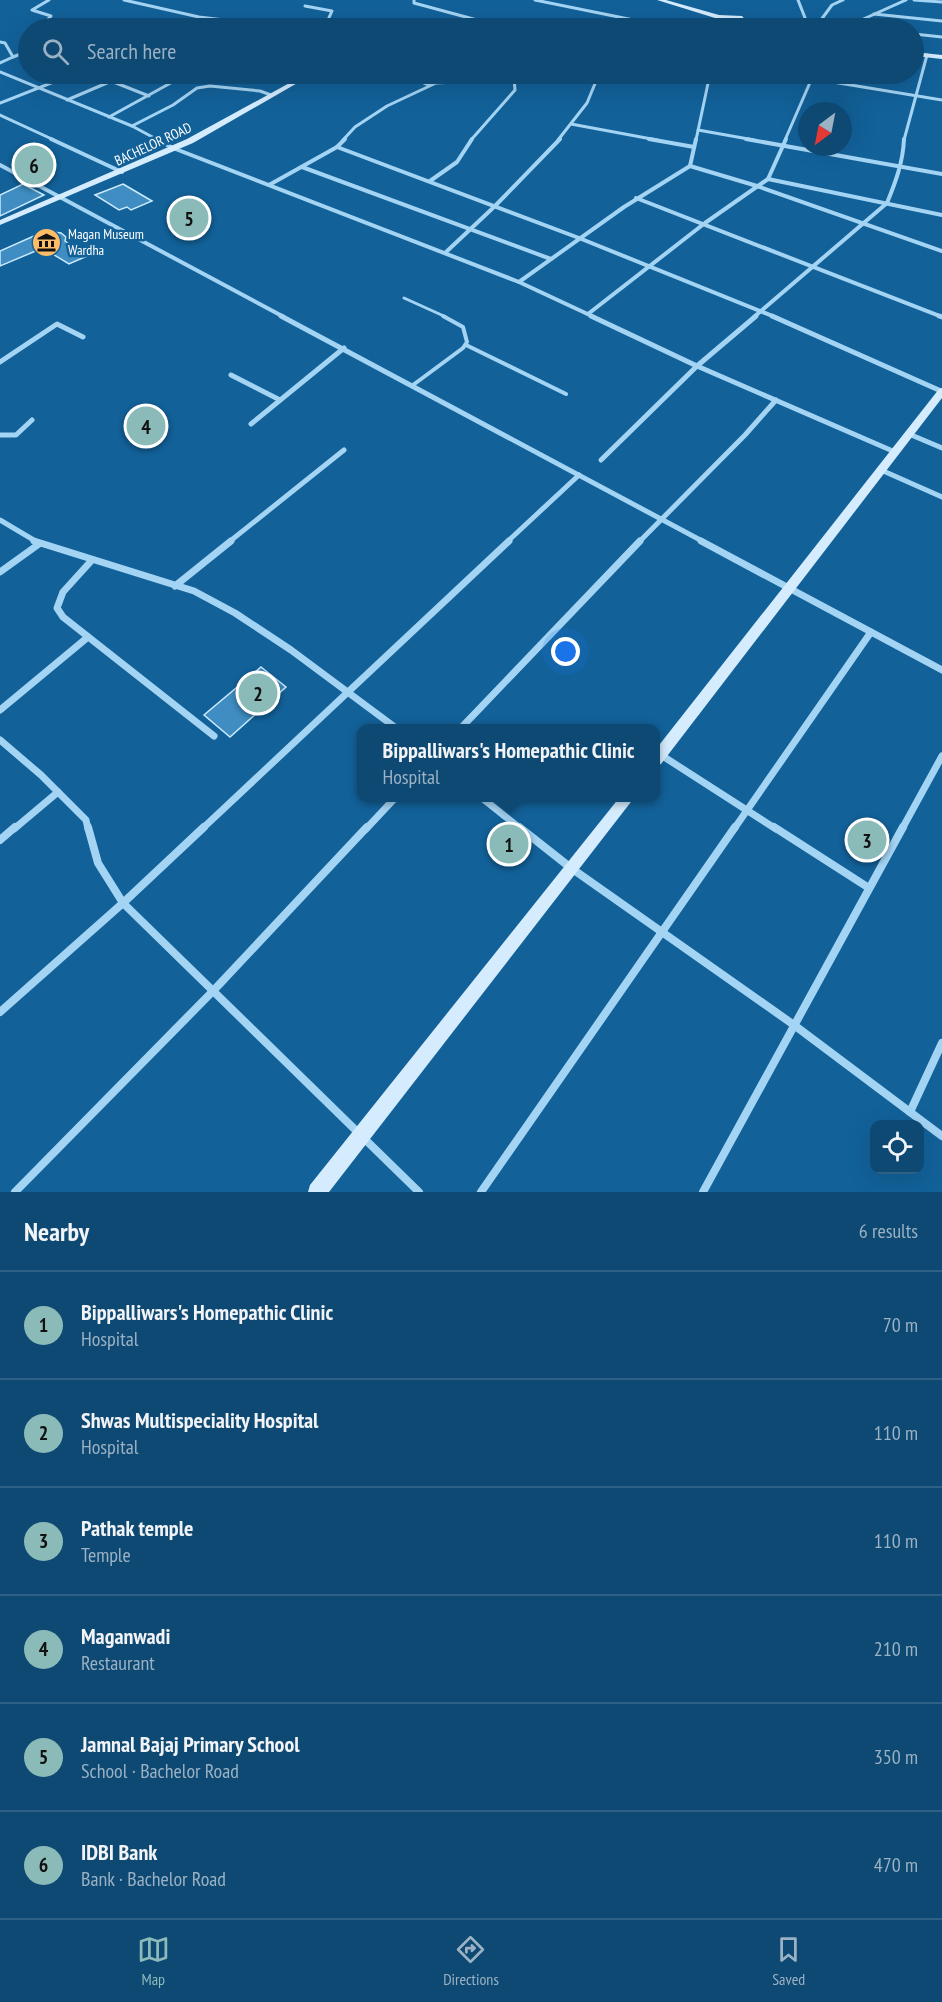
<!DOCTYPE html>
<meta charset="utf-8">
<style>
:root{--surface:#0e4973;--page:#175078;--text:#f1f3f6;--muted:#9bb2c4;--line:#2e6185;--accent:#8bbbb9}
body{margin:0;font-family:"PT Sans Narrow",sans-serif;background:var(--page);color:var(--text)}
.controls{position:absolute;right:18px;bottom:18px;display:grid;overflow:hidden;border-radius:12px;box-shadow:0 6px 24px #0002}
.controls button{width:54px;height:54px;display:grid;place-items:center;padding:0;border:0;border-bottom:2px solid var(--line);background:var(--surface);color:var(--text);font:30px sans-serif}
.compass{position:absolute;left:798px;top:102px;width:54px;height:54px;border-radius:50%;background:var(--surface);box-shadow:0 6px 24px #0002;rotate:212deg}
.you{position:absolute;left:566px;top:652px;width:21px;height:21px;margin:-15px;border:4px solid #fff;border-radius:50%;background:#1a73e8;box-shadow:0 0 0 9px #1a73e833}
.badge{display:grid;place-items:center;width:39px;height:39px;border-radius:50%;background:var(--accent);color:#111;font-size:20px;font-weight:700}
.pin{position:absolute;translate:-50% -50%;border:3px solid #fff;box-shadow:0 2px 6px #0006}
.popup{position:absolute;left:357px;top:724px;width:303px;height:78px;box-sizing:border-box;display:grid;place-content:center;border-radius:12px;background:var(--surface);filter:drop-shadow(0 2px 4px #0005);font-size:20px;white-space:nowrap;color:var(--muted)}
.popup b{font-size:22px;color:var(--text)}
.popup::after{content:'';position:absolute;left:50%;top:100%;margin-left:-12px;border:12px solid transparent;border-top-color:var(--surface)}
.list{margin:0;padding:0;list-style:none}
h2{display:flex;justify-content:space-between;align-items:center;height:78px;margin:0;padding:0 24px;font-size:26px}
h2 small{font-size:20px;font-weight:400;color:var(--muted)}
.list li{display:grid;grid-template-columns:39px 1fr auto;gap:18px;align-items:center;box-sizing:border-box;height:108px;padding:0 24px;border-top:2px solid var(--line)}
.list b{display:block;font-size:22px;white-space:nowrap}
.list p{margin:0;font-size:20px;white-space:nowrap;color:var(--muted)}
.list em{font-size:20px;font-style:normal;color:var(--muted)}
.icon{flex:none;width:33px;height:33px;fill:none;stroke:currentColor;stroke-width:2;stroke-linecap:round;stroke-linejoin:round}
.map{position:relative;flex:none;width:942px;height:1192px;overflow:hidden}
.search{position:absolute;background:var(--surface);box-shadow:0 6px 24px #0002;left:18px;right:18px;top:18px;height:66px;display:flex;align-items:center;gap:15px;box-sizing:border-box;padding:0 21px;border-radius:33px;color:var(--muted);font-size:22px}
.sheet{height:726px;background:var(--surface)}
nav{display:flex;justify-content:space-around;align-items:center;box-sizing:border-box;height:84px;border-top:2px solid var(--line);background:var(--surface);font-size:16px;color:var(--muted)}
nav a{display:grid;justify-items:center;gap:3px}
nav .on{color:var(--accent)}
.map>svg:first-child{display:block}
.building{fill:#3f8dc2;stroke:#cceafd;stroke-width:1.5}
.lines{fill:none;stroke-linecap:round;stroke-linejoin:round}
.lane-far1{stroke:#a4d4f4;stroke-width:3}
.lane{stroke:#a4d4f4;stroke-width:4}
.street-far4{stroke:#a4d4f4;stroke-width:3}
.street-far3{stroke:#a4d4f4;stroke-width:4}
.street-far2{stroke:#a4d4f4;stroke-width:5}
.street-far1{stroke:#a4d4f4;stroke-width:7}
.street{stroke:#a4d4f4;stroke-width:8}
.secondary{fill:#d4ecfd;fill-rule:evenodd}
.labels{text-anchor:middle;dominant-baseline:central;stroke-width:5;stroke-linejoin:round;paint-order:stroke}
.far-street-label{font-size:14px;fill:#fff;stroke:#126199}
.far-poi-label{font-size:14px;fill:#fff;stroke:#126199;text-anchor:start}
</style>
<div class="map">
<svg width="942" height="1192" viewBox="0 0 942 1192">
<rect width="100%" height="100%" fill="#126199"/>
<g class="building">
<path d="M23,184L44,195L0,216V195Z"/>
<path d="M123,184L152,201L131,210L127,207L119,210L95,195Z"/>
<path d="M45,231L61,233L66,237L65,241L87,256L69,264L46,250H38L0,266V251Z"/>
<path d="M261,667L286,687L230,737L204,715Z"/>
</g>
<g class="lines">
<path class="lane-far1" d="M404,298L446,317"/>
<g class="lane">
<path d="M466,345L566,394"/>
<path d="M413,385L463,348L467,342L463,327L443,316"/>
</g>
<g class="street-far4">
<path d="M124,0L199,17L291,28L327,22L332,11L305,6"/>
<path d="M414,0V3L477,20L475,28"/>
<path d="M535,0L673,28"/>
<path d="M798,0L809,28"/>
<path d="M914,0L942,2"/>
<path d="M874,14L942,21"/>
<path d="M859,21L906,0"/>
<path d="M43,25L51,16L32,10L49,0"/>
<path d="M815,28L832,5L843,0"/>
<path d="M914,34L942,37"/>
<path d="M0,42L5,43L13,57L0,63"/>
<path d="M13,57L28,51"/>
<path d="M0,72L132,126L158,140"/>
<path d="M93,74L149,96"/>
<path d="M265,74L299,79"/>
<path d="M403,74L429,85"/>
<path d="M784,74L942,100"/>
<path d="M67,100L128,74"/>
<path d="M0,103L74,74"/>
<path d="M0,115L54,140"/>
<path d="M109,117L187,74"/>
<path d="M571,124L657,140"/>
<path d="M132,126L173,105L197,88L210,86L260,91L271,95"/>
<path d="M698,130L754,140"/>
<path d="M343,140L355,127L387,106L436,83L603,74"/>
<path d="M471,140L515,90L514,78"/>
<path d="M558,140L587,103L599,74"/>
<path d="M696,140L710,74"/>
<path d="M785,140L812,78"/>
<path d="M904,140L927,55"/>
</g>
<g class="street-far3">
<path d="M51,139L122,172"/>
<path d="M155,139L173,148L519,282L594,317"/>
<path d="M649,139L694,147"/>
<path d="M746,139L942,174"/>
<path d="M337,147L579,238L775,317"/>
<path d="M0,165L284,317"/>
<path d="M690,166L696,139"/>
<path d="M302,167L551,259"/>
<path d="M768,179L942,215"/>
<path d="M430,181L457,162L472,139"/>
<path d="M269,185L337,147L345,139"/>
<path d="M636,198L942,317"/>
<path d="M445,253L495,206L560,139"/>
<path d="M519,282L624,207L690,166L757,186L942,251"/>
<path d="M588,314L705,223L768,179L786,139"/>
<path d="M754,317L887,203C896,181 903,162 904,139"/>
</g>
<g class="street-far2">
<path d="M281,316L704,542"/>
<path d="M591,316L697,366L895,452"/>
<path d="M772,316L941,391"/>
<path d="M939,316L942,317"/>
<path d="M0,362L57,324L83,337"/>
<path d="M231,375L280,400"/>
<path d="M251,424L344,348"/>
<path d="M909,434L942,448"/>
<path d="M0,435H16L32,420"/>
<path d="M601,460L697,366L756,316"/>
<path d="M881,470L942,497"/>
<path d="M0,520L37,542"/>
<path d="M229,542L344,450"/>
<path d="M507,542L579,475"/>
<path d="M639,542L745,435L776,400"/>
</g>
<g class="street-far1">
<path d="M34,541L194,591L235,613L291,650L396,728"/>
<path d="M701,541L942,670"/>
<path d="M92,560L63,592L57,608L63,617L214,736"/>
<path d="M0,572L39,544"/>
<path d="M175,586L231,541"/>
<path d="M0,710L88,637"/>
<path d="M461,728L640,541"/>
<path d="M0,740L41,775L86,820L88,829"/>
<path d="M661,755L776,829"/>
<path d="M482,798L521,829"/>
<path d="M14,829L58,792"/>
<path d="M202,829L509,541"/>
<path d="M366,829L395,798"/>
<path d="M734,829L871,632"/>
<path d="M902,829L942,756"/>
</g>
<g class="street">
<path d="M88,827L98,863L123,903L419,1192"/>
<path d="M519,827L571,868L794,1025L942,1136"/>
<path d="M774,827L869,888"/>
<path d="M0,840L15,827"/>
<path d="M0,1012L123,903L204,827"/>
<path d="M910,1112L942,1043"/>
<path d="M15,1192L214,990L367,827"/>
<path d="M481,1192L735,827"/>
<path d="M703,1192L903,827"/>
</g>
<g class="secondary">
<path d="M657,0H666L719,15L742,16L748,23L769,28L744,26L735,28L720,26L678,28L681,26L715,23L713,21L715,18ZM721,18L738,19L742,22C734,26 727,25 719,21Z"/>
<path d="M914,52L942,55V59L914,56Z"/>
<path d="M306,74H313L193,143L0,225V220L187,139Z"/>
<path d="M942,388V398L661,764L656,766V749L939,389Z"/>
<path d="M619,798H634L329,1192H308L310,1185Z"/>
</g>
</g>
<defs>
<symbol id="museum-disc" viewBox="-11 -11 22 22"><circle r="9.5" fill="#ffbc67" stroke="#126199"/><path d="M0-6L6-3V-2H-6V-3ZM-5-1h2V3h-2ZM-1-1h2V3h-2ZM3-1h2V3H3ZM-6 4H6V6H-6Z" fill="#111"/></symbol>
</defs>
<g fill-rule="evenodd">
<use href="#museum-disc" x="30" y="226" width="33" height="33"/>
</g>
<g class="labels">
<g class="far-street-label">
<text transform="translate(153 144) rotate(-25)">BACHELOR ROAD</text>
</g>
<g class="far-poi-label">
<text x="68" y="234">Magan Museum<tspan x="68" dy="16">Wardha</tspan></text>
</g>
</g>
</svg>
<div class="controls">
<button><svg class="icon" aria-label="locate" viewBox="0 0 24 24"><circle cx="12" cy="12" r="6"/><path d="M12 2v4M12 18v4M2 12h4M18 12h4"/></svg></button>
</div>
<svg class="compass" viewBox="-18 -18 36 36"><path d="M0-13l5 13h-10z" fill="#e53935"/><path d="M0 13l5-13h-10z" fill="#9bb2c4"/></svg>
<div class="you"></div>
<div class="pin badge" style="left:509px;top:844px">1</div>
<div class="popup"><b>Bippalliwars's Homepathic Clinic</b>Hospital</div>
<div class="pin badge" style="left:258px;top:693px">2</div>
<div class="pin badge" style="left:867px;top:840px">3</div>
<div class="pin badge" style="left:146px;top:426px">4</div>
<div class="pin badge" style="left:189px;top:218px">5</div>
<div class="pin badge" style="left:34px;top:165px">6</div>
<div class="search"><svg class="icon" aria-label="search" viewBox="0 0 24 24"><circle cx="10" cy="10" r="6"/><path d="M15 15l6 6"/></svg>Search here</div>
</div>
<section class="sheet">
<h2>Nearby<small>6 results</small></h2>
<ul class="list">
<li><span class="badge">1</span><div><b>Bippalliwars's Homepathic Clinic</b><p>Hospital</p></div><em>70 m</em></li>
<li><span class="badge">2</span><div><b>Shwas Multispeciality Hospital</b><p>Hospital</p></div><em>110 m</em></li>
<li><span class="badge">3</span><div><b>Pathak temple</b><p>Temple</p></div><em>110 m</em></li>
<li><span class="badge">4</span><div><b>Maganwadi</b><p>Restaurant</p></div><em>210 m</em></li>
<li><span class="badge">5</span><div><b>Jamnal Bajaj Primary School</b><p>School · Bachelor Road</p></div><em>350 m</em></li>
<li><span class="badge">6</span><div><b>IDBI Bank</b><p>Bank · Bachelor Road</p></div><em>470 m</em></li>
</ul>
</section>
<nav>
<a class="on"><svg class="icon" aria-label="map" viewBox="0 0 24 24"><path d="M3 6l6-2 6 2 6-2v14l-6 2-6-2-6 2zM9 4v14M15 6v14"/></svg>Map</a>
<a><svg class="icon" aria-label="directions" viewBox="0 0 24 24"><path d="M12 3l9 9-9 9-9-9zM9 14v-3h6M13 9l2 2-2 2"/></svg>Directions</a>
<a><svg class="icon" aria-label="saved" viewBox="0 0 24 24"><path d="M7 4h10v16l-5-4-5 4z"/></svg>Saved</a>
</nav>
